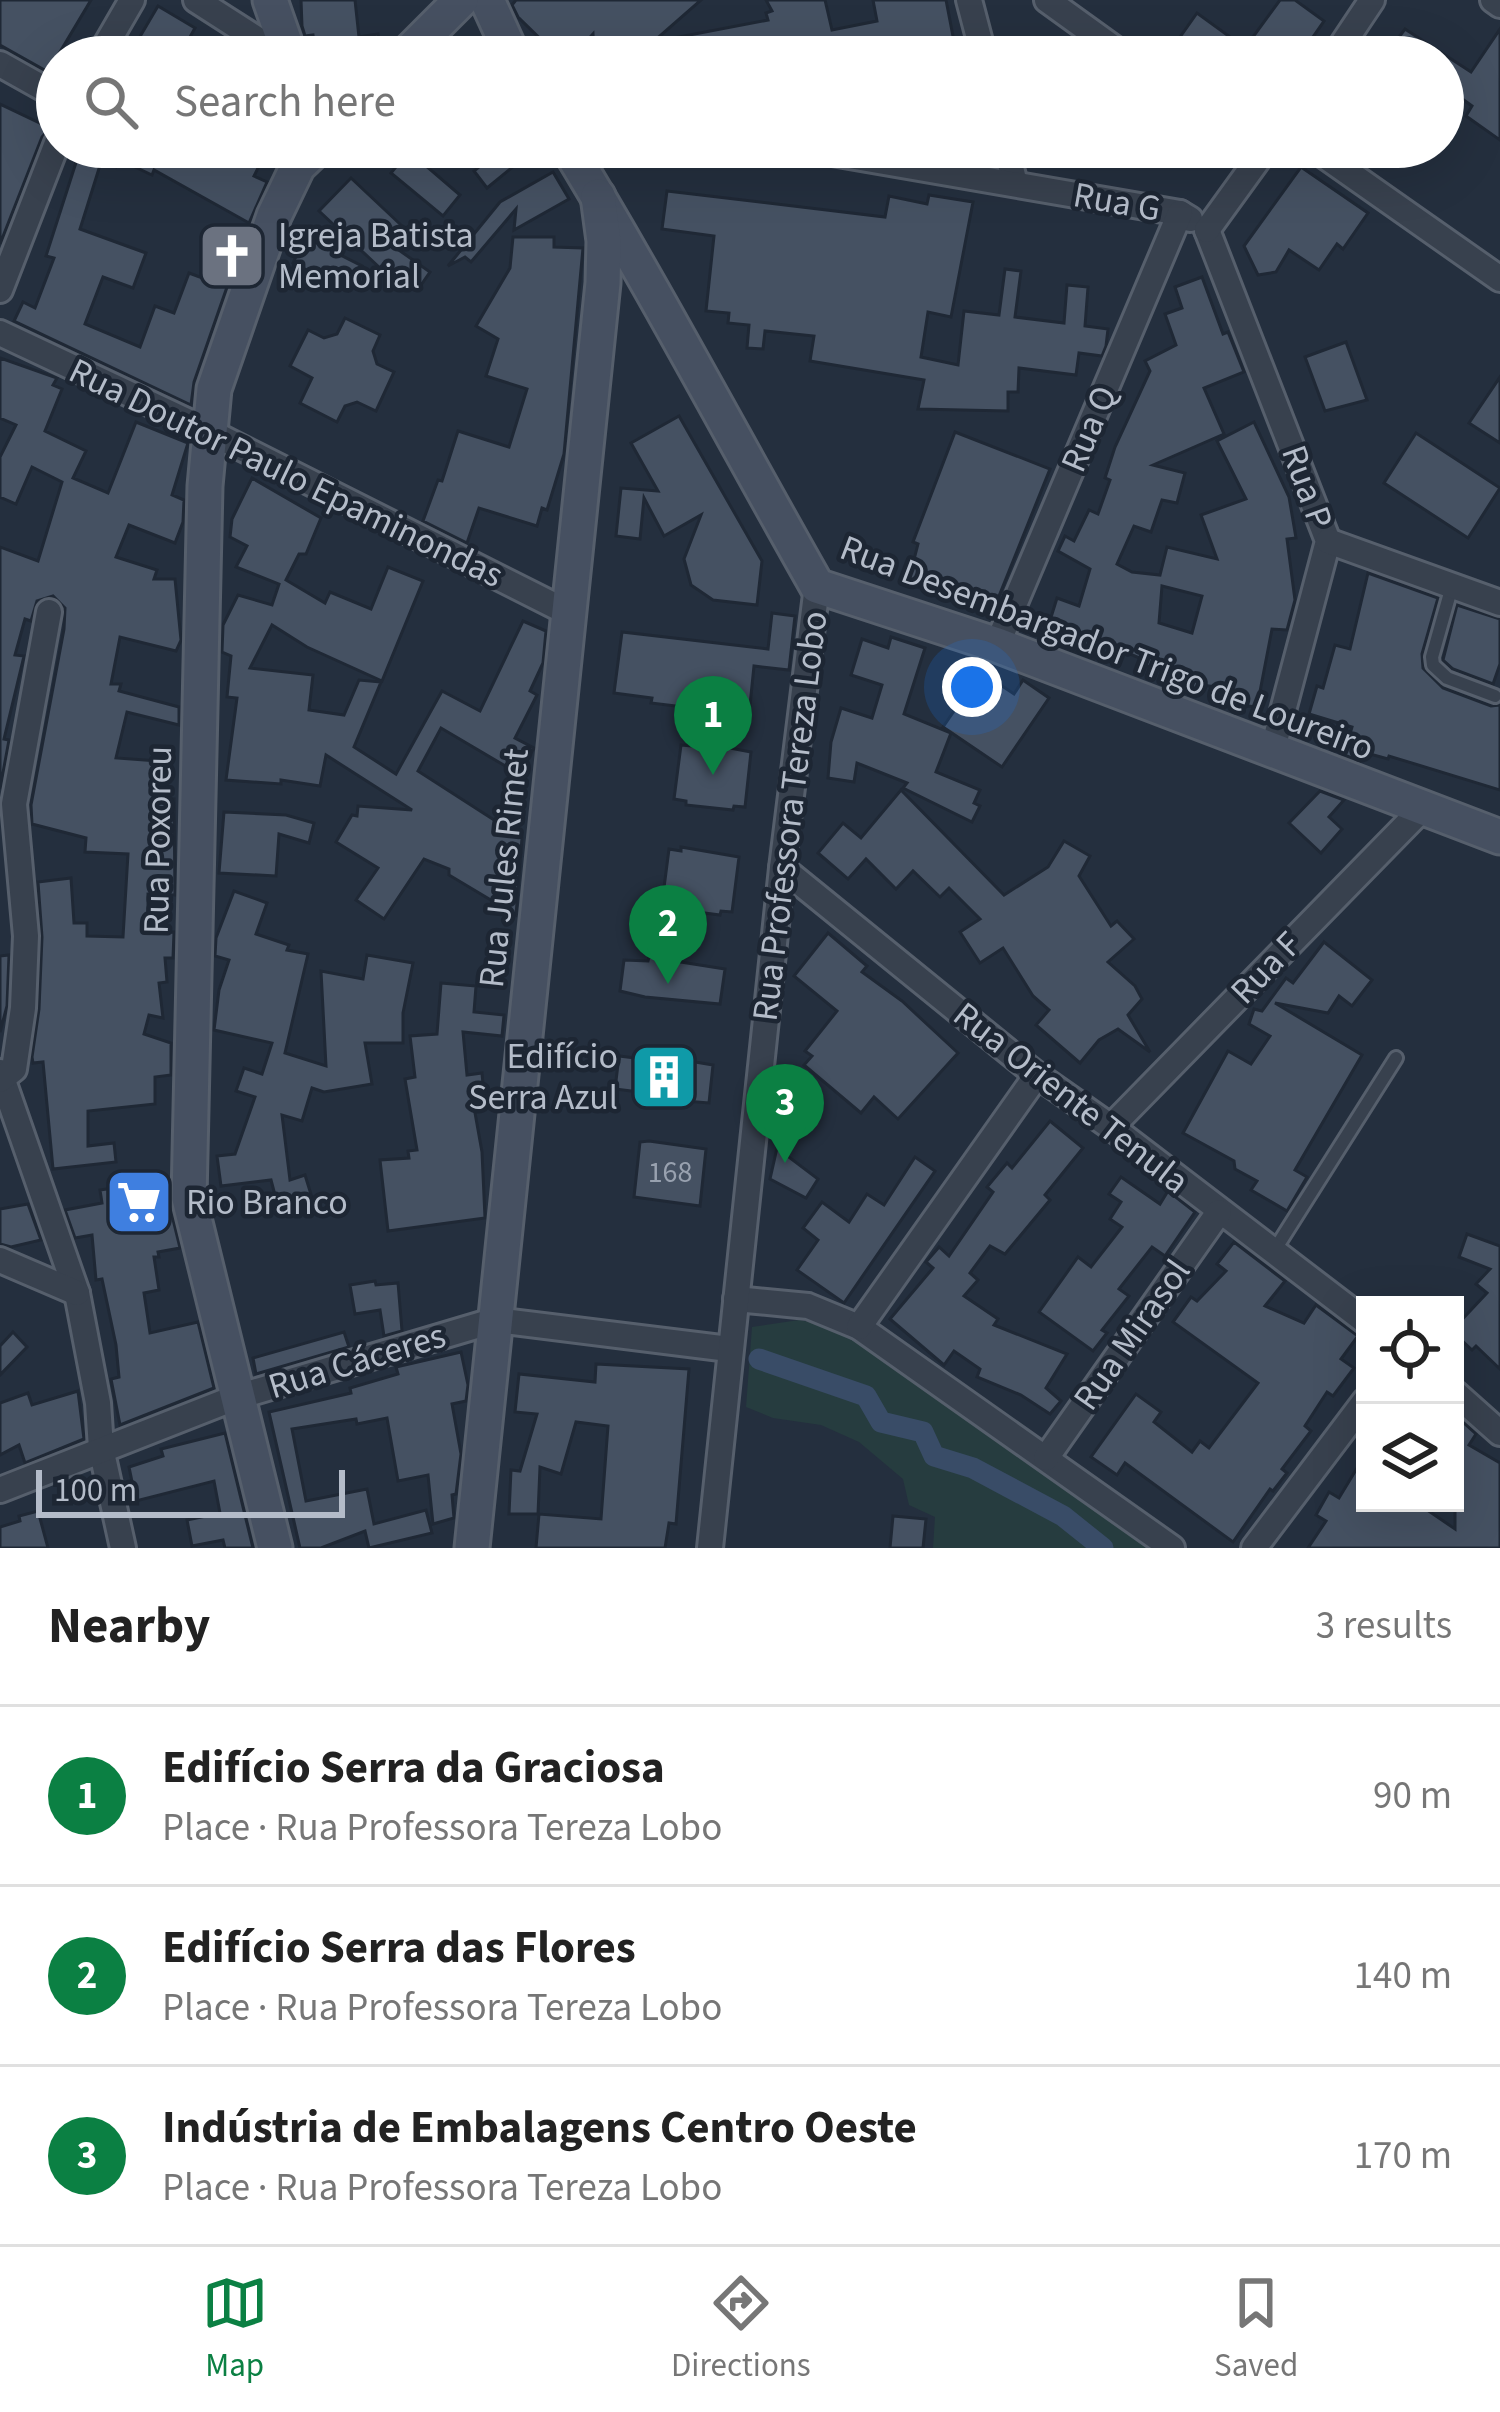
<!DOCTYPE html>
<meta charset="utf-8">
<style>
:root{--surface:#fff;--page:#f6f6f6;--text:#222;--muted:#767676;--line:#e0e0e0;--accent:#0b8043}
body{margin:0;font-family:"Source Sans 3",sans-serif;background:var(--page);color:var(--text)}
.controls{position:absolute;right:36px;bottom:36px;display:grid;overflow:hidden;border-radius:0px;box-shadow:0 12px 48px #0002}
.controls button{width:108px;height:108px;display:grid;place-items:center;padding:0;border:0;border-bottom:3px solid var(--line);background:var(--surface);color:var(--text);font:60px sans-serif}
.scale{position:absolute;left:36px;bottom:30px;width:309px;box-sizing:border-box;padding-left:12px;border:6px solid #b4bcc9;border-top:0;font-size:33px;line-height:42px;white-space:nowrap;color:#b4bcc9;-webkit-text-stroke:9px #1d2633;paint-order:stroke}
.you{position:absolute;left:972px;top:687px;width:42px;height:42px;margin:-30px;border:9px solid #fff;border-radius:50%;background:#1a73e8;box-shadow:0 0 0 18px #1a73e833}
.badge{display:grid;place-items:center;width:78px;height:78px;border-radius:50%;background:var(--accent);color:#fff;font-size:39px;font-weight:700}
.pin{position:absolute;translate:-50% -99px;filter:drop-shadow(0 3px 6px #0008)}
.pin::after{content:'';position:absolute;top:63px;width:42px;height:36px;background:inherit;clip-path:polygon(0 0,100% 0,50% 100%)}
.list{margin:0;padding:0;list-style:none}
h2{display:flex;justify-content:space-between;align-items:center;height:156px;margin:0;padding:0 48px;font-size:51px}
h2 small{font-size:39px;font-weight:400;color:var(--muted)}
.list li{display:grid;grid-template-columns:78px 1fr auto;gap:36px;align-items:center;box-sizing:border-box;height:180px;padding:0 48px;border-top:3px solid var(--line)}
.list b{display:block;font-size:45px;white-space:nowrap}
.list p{margin:0;font-size:39px;white-space:nowrap;color:var(--muted)}
.list em{font-size:39px;font-style:normal;color:var(--muted)}
.icon{flex:none;width:66px;height:66px;fill:none;stroke:currentColor;stroke-width:2;stroke-linecap:round;stroke-linejoin:round}
.map{position:relative;flex:none;width:1500px;height:1548px;overflow:hidden}
.search{position:absolute;background:var(--surface);box-shadow:0 12px 48px #0002;left:36px;right:36px;top:36px;height:132px;display:flex;align-items:center;gap:30px;box-sizing:border-box;padding:0 42px;border-radius:66px;color:var(--muted);font-size:45px}
.sheet{height:696px;background:var(--surface)}
nav{display:flex;justify-content:space-around;align-items:center;box-sizing:border-box;height:168px;border-top:3px solid var(--line);background:var(--surface);font-size:33px;color:var(--muted)}
nav a{display:grid;justify-items:center;gap:6px}
nav .on{color:var(--accent)}
.map>svg:first-child{display:block}
.green{fill:#263c3f}
.lines{fill:none;stroke-linecap:round;stroke-linejoin:round}
.canal{stroke:#394c67;stroke-width:21}
.building{fill:#455162;stroke:#1f2835;stroke-width:3;fill-rule:evenodd}
.lane-casing{stroke:#565f6c;stroke-width:18}
.street-casing{stroke:#565f6c;stroke-width:30}
.secondary-casing{stroke:#565f6c;stroke-width:39}
.lane{stroke:#38414e;stroke-width:12}
.street{stroke:#38414e;stroke-width:24}
.secondary{stroke:#465061;stroke-width:33}
.labels{text-anchor:middle;dominant-baseline:central;stroke-width:9;stroke-linejoin:round;paint-order:stroke}
.number-label{font-size:30px;fill:#98a1af}
.street-label{font-size:36px;fill:#b4bcc9;stroke:#1d2633}
.poi-label{font-size:36px;fill:#b4bcc9;stroke:#1d2633;text-anchor:start}
</style>
<div class="map">
<svg width="1500" height="1548" viewBox="0 0 1500 1548">
<rect width="100%" height="100%" fill="#242f3e"/>
<path class="green" d="M799,1320L834,1327L874,1347L1154,1548H933L935,1517L909,1505L903,1479L859,1442L821,1425L773,1418L746,1407L752,1327Z"/>
<g class="lines">
<path class="canal" d="M759,1359L866,1396L881,1422L923,1432L934,1456L973,1468L1063,1516L1103,1548"/>
</g>
<g class="building">
<path d="M0,0H91L57,57V77L0,45Z"/>
<path d="M301,0H355L359,37L378,34L382,57H316L313,35L305,36L302,26Z"/>
<path d="M516,0H701L653,42L768,20L766,13L772,11L766,0H825L832,30L877,21L873,0H946L957,57H709L708,49L664,57H594L593,34L572,57H559L518,17L512,5Z"/>
<path d="M1280,0H1295L1324,21L1299,57H1166L1197,13L1245,48Z"/>
<path d="M158,6L195,28L185,46L204,57H128Z"/>
<path d="M1405,29L1471,72L1500,29V140L1466,116L1472,106L1443,85V57H1402L1390,49Z"/>
<path d="M0,104L50,128L42,137L0,244Z"/>
<path d="M81,147H252L265,154L254,176L267,182L249,223L154,170L152,175L120,160L116,167L102,159L80,229L146,253L133,288L103,277L85,324L140,347L155,306L174,313L189,273L227,287L194,382L191,405L14,321L23,302L35,308L54,258L46,256Z"/>
<path d="M412,147H455L426,166L460,195L443,216L391,173Z"/>
<path d="M503,147H537L487,188L474,171Z"/>
<path d="M901,147H972L975,161L901,148Z"/>
<path d="M1301,167L1368,213L1343,249L1337,244L1319,270L1289,250L1276,272L1258,275L1244,246Z"/>
<path d="M553,172L569,199L514,230L516,209L471,262L465,257L448,266L500,202Z"/>
<path d="M351,178L401,225L386,241L430,272L419,288L383,264L380,268L319,211Z"/>
<path d="M667,191L885,217L889,196L927,204L929,195L973,202L951,317L928,312L921,357L958,365L964,311L999,315L1005,269L1021,271L1015,317L1064,323L1067,285L1088,287L1085,326L1108,329L1106,346L1102,356L1079,353L1076,375L1019,368L1018,392H1008V411L918,409L924,380L810,361L814,336L765,331L763,349L747,348L749,325L728,323L729,313L706,311L714,236L662,229Z"/>
<path d="M305,237L362,266L348,291L293,263Z"/>
<path d="M513,237H554V247L583,248L564,454L547,510L542,508L537,526L479,508L467,543L423,521L438,480L442,481L458,431L509,447L527,389L486,376L498,339L476,326L510,268Z"/>
<path d="M1202,277L1223,334L1228,332L1244,372L1204,388L1224,434L1153,465L1185,473L1177,503L1162,500L1151,532L1134,526L1117,564L1132,572L1160,575L1167,547L1217,559L1201,515L1246,499L1217,441L1254,422L1289,497L1296,538L1287,539L1295,600L1287,630L1272,629L1257,707L1229,704L1231,689L1201,685L1198,694L1174,687L1178,675L1140,664L1142,659L1100,641L1094,659L1059,646L1063,632L1048,627L1057,598L1079,606L1090,569L1058,551L1065,536L1074,541L1089,510L1098,514L1110,480L1105,478L1115,447L1150,371L1145,361L1176,345L1165,314L1182,308L1175,287ZM1162,586L1202,596L1192,633L1159,623Z"/>
<path d="M345,318L380,335L373,351L377,364L394,372L376,411L357,402L345,406L337,422L300,403L312,378L290,366L308,330L324,338L337,334Z"/>
<path d="M1346,342L1367,400L1325,411L1305,357Z"/>
<path d="M0,358L57,378L53,385L62,389L45,431L86,451L73,478L108,493L136,422L188,443L172,495L184,500L183,522L175,543L129,525L116,557L157,570L154,579H175L181,640L176,651L120,637L111,684H121L119,691L179,707V725L127,712L116,758L158,761L156,798L174,799L175,895L148,894V933L174,932L173,958H165L167,982L159,983L163,1018L149,1015L144,1034L171,1043V1075L155,1077V1104L88,1111V1146L114,1143L116,1162L53,1169L43,1062L33,1063L32,1057L39,1009L42,937L38,882L71,878L74,923H87V936L123,937L128,854L85,852L86,838L32,824L31,805L64,629L65,608L53,596L37,601L31,621L25,619L15,655L24,656L4,739L9,740L0,789V547L38,561L62,482L32,467L16,504L0,497V457L16,425L0,418Z"/>
<path d="M1500,377V443L1469,423Z"/>
<path d="M679,416L762,561L757,605L713,600L691,585L684,559L701,515L664,536L644,498L640,539L616,536L621,488L658,491L631,443Z"/>
<path d="M955,432L1050,469L991,616L908,583L918,544L913,542Z"/>
<path d="M1416,433L1500,488L1468,538L1384,483Z"/>
<path d="M252,478L321,518L306,554H299L286,580L325,603L330,592L371,609L388,567L423,581L382,681L307,647L272,625L250,668L313,675L309,710L344,715L359,680L381,682L354,747L396,774L442,691L480,711L523,621L546,631L543,663L530,691L537,695L515,738L534,748L525,762L513,755L507,767L441,728L418,771L522,838L516,915L449,875V869L424,859L384,919L356,900L378,868L336,842L352,815L357,816L358,806L412,810L326,755L320,786L281,780V784L226,780L237,698L227,697L231,656L222,652L223,625L238,595L272,605L279,584L236,567L247,546L230,537L232,519Z"/>
<path d="M1368,573L1438,598L1422,654L1423,668L1443,688L1491,706L1500,705V790L1389,756L1388,759L1363,752L1360,761L1344,755L1352,727L1309,714L1317,686L1323,688L1335,645L1350,649Z"/>
<path d="M1457,605L1500,619V664L1493,684L1453,669L1443,660Z"/>
<path d="M772,613L795,616L789,670L754,666L749,715L651,703L652,698L614,693L622,632L768,649Z"/>
<path d="M891,637L925,648L904,714L951,733L936,772L980,790L974,803L980,806L972,822L903,788L907,783L857,763L854,782L828,778L831,742L841,708L872,718L882,685L851,675L862,639L888,648Z"/>
<path d="M981,672L1014,694L1023,680L1049,698L1002,767L943,727Z"/>
<path d="M693,741L751,752L745,807L734,806L733,810L686,805V801L674,799L681,745L693,746Z"/>
<path d="M901,790L1004,895L1048,867L1064,841L1090,856L1079,876L1111,926L1117,921L1134,939L1108,962L1135,986L1142,999L1128,1015L1150,1052L1118,1029L1099,1040L1080,1063L1036,1025L1049,1010L1033,996L1003,948L980,963L960,932L980,919L949,888L940,897L913,871L896,889L866,859L848,879L818,853L843,823L861,838Z"/>
<path d="M1320,791L1344,800L1329,817L1342,829L1321,853L1289,823Z"/>
<path d="M224,812L286,815L314,823L309,843L279,834L276,876L219,873Z"/>
<path d="M681,847L739,857L732,912L721,911L720,915L674,909V905L662,903L669,849L681,851Z"/>
<path d="M234,891L267,903L256,934L289,945L287,950L308,954L285,1053L326,1066L321,971L363,979L367,955L413,963L403,1013V1043H365L372,1084L324,1092L312,1088L302,1121L282,1115L290,1180L305,1175L314,1204L280,1214L271,1180L221,1186L217,1156L235,1154L255,1097L236,1091L244,1068L262,1074L272,1043L214,1030L219,990L229,960L215,956L216,938Z"/>
<path d="M828,933L867,966L862,972L902,1001L958,1053L898,1119L874,1097L861,1113L804,1065L812,1056L805,1051L837,1011L794,976Z"/>
<path d="M1324,942L1372,980L1352,1006L1339,996L1328,1013L1275,1003L1362,1055L1295,1170L1307,1177L1287,1211L1251,1190L1257,1181L1235,1169L1234,1161L1183,1133L1228,1051L1251,1064L1270,1036L1249,1024L1254,1009L1262,1011L1286,978L1293,983Z"/>
<path d="M9,955L7,1006L0,1032V956Z"/>
<path d="M649,957L725,969L720,1004L645,997L620,991L624,960L648,961Z"/>
<path d="M441,983L476,986L474,1012L504,1015L502,1036L463,1032L467,1075L482,1073L484,1095L472,1096L482,1152L485,1218L388,1231L380,1160L409,1158L408,1151L417,1150L405,1079L415,1077L410,1036L437,1034Z"/>
<path d="M654,1055L713,1065L709,1103L648,1098L639,1092L615,1089L619,1056L643,1059Z"/>
<path d="M1050,1121L1083,1148L1045,1195L1050,1200L1005,1254L990,1246L970,1273L978,1280L964,1296L998,1319L994,1325L1067,1354L1046,1388L1061,1401L1050,1414L1021,1395L977,1377L980,1369L954,1351L944,1365L890,1319L933,1268L926,1262L939,1247L949,1256L993,1192L987,1187L1007,1163L1012,1168Z"/>
<path d="M649,1141L706,1149L700,1206L634,1197L640,1142Z"/>
<path d="M777,1148L818,1179L806,1198L770,1179Z"/>
<path d="M915,1157L935,1171L844,1303L797,1270L818,1240L803,1228L822,1202L849,1222L867,1194L884,1205Z"/>
<path d="M1121,1177L1160,1204L1168,1191L1195,1212L1165,1256L1152,1247L1119,1289L1129,1296L1102,1330L1107,1333L1093,1351L1039,1312L1078,1257L1091,1267L1122,1227L1110,1219L1121,1202L1109,1194Z"/>
<path d="M168,1180L169,1203L180,1248L158,1252L159,1257H154L159,1290L144,1293L150,1333L198,1322L214,1388L120,1425L111,1379L119,1377L116,1345L102,1279L96,1280L92,1235L75,1238L65,1210L102,1203L100,1190Z"/>
<path d="M28,1204L41,1240L11,1247L0,1244V1209Z"/>
<path d="M1467,1234L1500,1246V1369L1476,1346L1472,1350L1455,1334V1327L1487,1293L1476,1284L1490,1269L1459,1257Z"/>
<path d="M1234,1242L1285,1281L1265,1306L1304,1323L1316,1305L1358,1336L1341,1359L1354,1368L1333,1396L1327,1392L1305,1426L1311,1431L1282,1469L1287,1473L1273,1491L1270,1489L1233,1542L1125,1463L1117,1475L1091,1457L1136,1394L1161,1412L1154,1422L1192,1452L1200,1441L1209,1448L1258,1383L1173,1322L1191,1297L1197,1301L1226,1271L1217,1264Z"/>
<path d="M375,1281L376,1285L398,1283L402,1331L384,1336L380,1310L355,1314L350,1285Z"/>
<path d="M13,1332L27,1347L0,1375V1346Z"/>
<path d="M344,1332L349,1347L256,1374L253,1358Z"/>
<path d="M461,1352L468,1385L466,1401L452,1404L461,1454L456,1494L452,1495L454,1518L433,1524L428,1475L398,1481L387,1418L357,1424L356,1419L292,1429L306,1501L367,1489L374,1524L426,1510L432,1533L369,1548L365,1531L321,1548H300L269,1412L351,1393L350,1388L398,1374L396,1367Z"/>
<path d="M596,1364L689,1369L676,1524L669,1523L665,1548H536L539,1514L601,1519L608,1426L576,1422L561,1474L540,1467L538,1514H509L511,1470L520,1471L537,1414L515,1412L519,1374L595,1382Z"/>
<path d="M78,1391L84,1439L25,1463L19,1445L0,1455V1403L28,1393L32,1405Z"/>
<path d="M1455,1415L1476,1434L1469,1445L1500,1463V1548H1308L1326,1521L1316,1515L1329,1492L1339,1498L1365,1455V1503H1417L1455,1529Z"/>
<path d="M225,1433L253,1548H225L223,1540L192,1546L187,1520L220,1513L214,1481L136,1501L129,1467L163,1456L161,1449Z"/>
<path d="M38,1511L48,1548H0V1527L20,1521L19,1516Z"/>
<path d="M893,1516L926,1519L923,1548H890Z"/>
</g>
<g class="lines">
<defs>
<g id="lane">
<path d="M1452,586L1432,657L1433,665L1447,678L1495,696"/>
<path d="M1274,1251L1396,1058"/>
</g>
<g id="street">
<path d="M196,0L285,57"/>
<path d="M969,0L984,57"/>
<path d="M1047,0L1126,57"/>
<path d="M1493,0L1500,5"/>
<path d="M99,57L132,0"/>
<path d="M1334,57L1372,0"/>
<path d="M0,64L57,96"/>
<path d="M1006,147L1015,184"/>
<path d="M1312,147L1500,279"/>
<path d="M809,149L1180,213L1190,219"/>
<path d="M1207,230L1328,541L1272,752"/>
<path d="M1207,230L1267,147"/>
<path d="M0,290L57,143"/>
<path d="M0,333L208,431L571,614"/>
<path d="M1328,541L1500,603"/>
<path d="M997,645L1180,213"/>
<path d="M782,868L1037,1075L1111,1127L1365,1321"/>
<path d="M0,1072L77,1293L98,1403L101,1448L123,1548"/>
<path d="M0,1080L14,1069L23,1008L26,936L14,804L49,612"/>
<path d="M1111,1127L1421,810"/>
<path d="M0,1260L77,1293"/>
<path d="M736,1299L808,1306L859,1327L1172,1548"/>
<path d="M859,1327L1037,1075"/>
<path d="M1455,1393L1500,1433"/>
<path d="M1046,1458L1219,1212"/>
<path d="M0,1490L237,1397L496,1320L729,1349"/>
<path d="M710,1548L782,868L817,586"/>
<path d="M1254,1548L1365,1401"/>
</g>
<g id="secondary">
<path d="M270,0L290,57"/>
<path d="M487,0L513,57"/>
<path d="M404,57L461,0"/>
<path d="M568,147C655,290 734,440 817,586L997,645L1500,837"/>
<path d="M275,1548L189,1198L205,486L214,389L274,216L298,166L318,147"/>
<path d="M472,1548L603,283L604,241L598,196"/>
</g>
</defs>
<use href="#lane" class="lane-casing"/>
<use href="#street" class="street-casing"/>
<use href="#secondary" class="secondary-casing"/>
<use href="#lane" class="lane"/>
<use href="#street" class="street"/>
<use href="#secondary" class="secondary"/>
</g>
<defs>
<symbol id="church-square" viewBox="-11 -11 22 22"><rect x="-9" y="-9" width="18" height="18" rx="4" fill="#6b7280" stroke="#1d2633"/><path d="M-1.2-6h2.4v3.5h3.3v2.4h-3.3V6h-2.4V-.1h-3.3v-2.4h3.3Z" fill="#fff"/></symbol>
<symbol id="building-square" viewBox="-11 -11 22 22"><rect x="-9" y="-9" width="18" height="18" rx="4" fill="#0f9aa8" stroke="#1d2633"/><path d="M-4-6H4V6H1V3H-1V6H-4ZM-2.5-4.3h1.7v1.8h-1.7ZM.8-4.3h1.7v1.8H.8ZM-2.5-1h1.7V.8h-1.7ZM.8-1h1.7V.8H.8Z" fill="#fff"/></symbol>
<symbol id="supermarket-square" viewBox="-11 -11 22 22"><rect x="-9" y="-9" width="18" height="18" rx="4" fill="#3f7fe0" stroke="#1d2633"/><path d="M-6-5.5h2.5l.6 2H6L4.5 2H-2.5L-4.4-4H-6ZM-1.5 3.2a1.3 1.3 0 1 0 .1 0ZM3 3.2a1.3 1.3 0 1 0 .1 0Z" fill="#fff"/></symbol>
</defs>
<g fill-rule="evenodd">
<use href="#church-square" x="194" y="218" width="76" height="76"/>
<use href="#building-square" x="626" y="1039" width="76" height="76"/>
<use href="#supermarket-square" x="101" y="1164" width="76" height="76"/>
</g>
<g class="labels">
<g class="number-label">
<text x="670" y="1172">168</text>
</g>
<g class="street-label">
<text transform="translate(1117 202) rotate(10)">Rua G</text>
<text transform="translate(1089 429) rotate(-67)">Rua Q</text>
<text transform="translate(286 473) rotate(26)">Rua Doutor Paulo Epaminondas</text>
<text transform="translate(1307 487) rotate(70)">Rua P</text>
<text transform="translate(1107 648) rotate(21)">Rua Desembargador Trigo de Loureiro</text>
<text transform="translate(790 816) rotate(-83)">Rua Professora Tereza Lobo</text>
<text transform="translate(158 840) rotate(-89)">Rua Poxoreu</text>
<text transform="translate(504 868) rotate(-84)">Rua Jules Rimet</text>
<text transform="translate(1266 968) rotate(-46)">Rua F</text>
<text transform="translate(1071 1098) rotate(38)">Rua Oriente Tenula</text>
<text transform="translate(1132 1335) rotate(-55)">Rua Mirasol</text>
<text transform="translate(357 1361) rotate(-17)">Rua Cáceres</text>
</g>
<g class="poi-label">
<text x="278" y="235">Igreja Batista<tspan x="278" dy="41">Memorial</tspan></text>
<text x="618" y="1056" text-anchor="end">Edifício<tspan x="618" dy="41">Serra Azul</tspan></text>
<text x="186" y="1202">Rio Branco</text>
</g>
</g>
</svg>
<div class="controls">
<button><svg class="icon" aria-label="locate" viewBox="0 0 24 24"><circle cx="12" cy="12" r="6"/><path d="M12 2v4M12 18v4M2 12h4M18 12h4"/></svg></button>
<button><svg class="icon" aria-label="layers" viewBox="0 0 24 24"><path d="M12 4l9 5-9 5-9-5zM3 14l9 5 9-5"/></svg></button>
</div>
<div class="scale">100 m</div>
<div class="you"></div>
<div class="pin badge" style="left:713px;top:775px">1</div>
<div class="pin badge" style="left:668px;top:984px">2</div>
<div class="pin badge" style="left:785px;top:1163px">3</div>
<div class="search"><svg class="icon" aria-label="search" viewBox="0 0 24 24"><circle cx="10" cy="10" r="6"/><path d="M15 15l6 6"/></svg>Search here</div>
</div>
<section class="sheet">
<h2>Nearby<small>3 results</small></h2>
<ul class="list">
<li><span class="badge">1</span><div><b>Edifício Serra da Graciosa</b><p>Place · Rua Professora Tereza Lobo</p></div><em>90 m</em></li>
<li><span class="badge">2</span><div><b>Edifício Serra das Flores</b><p>Place · Rua Professora Tereza Lobo</p></div><em>140 m</em></li>
<li><span class="badge">3</span><div><b>Indústria de Embalagens Centro Oeste</b><p>Place · Rua Professora Tereza Lobo</p></div><em>170 m</em></li>
</ul>
</section>
<nav>
<a class="on"><svg class="icon" aria-label="map" viewBox="0 0 24 24"><path d="M3 6l6-2 6 2 6-2v14l-6 2-6-2-6 2zM9 4v14M15 6v14"/></svg>Map</a>
<a><svg class="icon" aria-label="directions" viewBox="0 0 24 24"><path d="M12 3l9 9-9 9-9-9zM9 14v-3h6M13 9l2 2-2 2"/></svg>Directions</a>
<a><svg class="icon" aria-label="saved" viewBox="0 0 24 24"><path d="M7 4h10v16l-5-4-5 4z"/></svg>Saved</a>
</nav>
